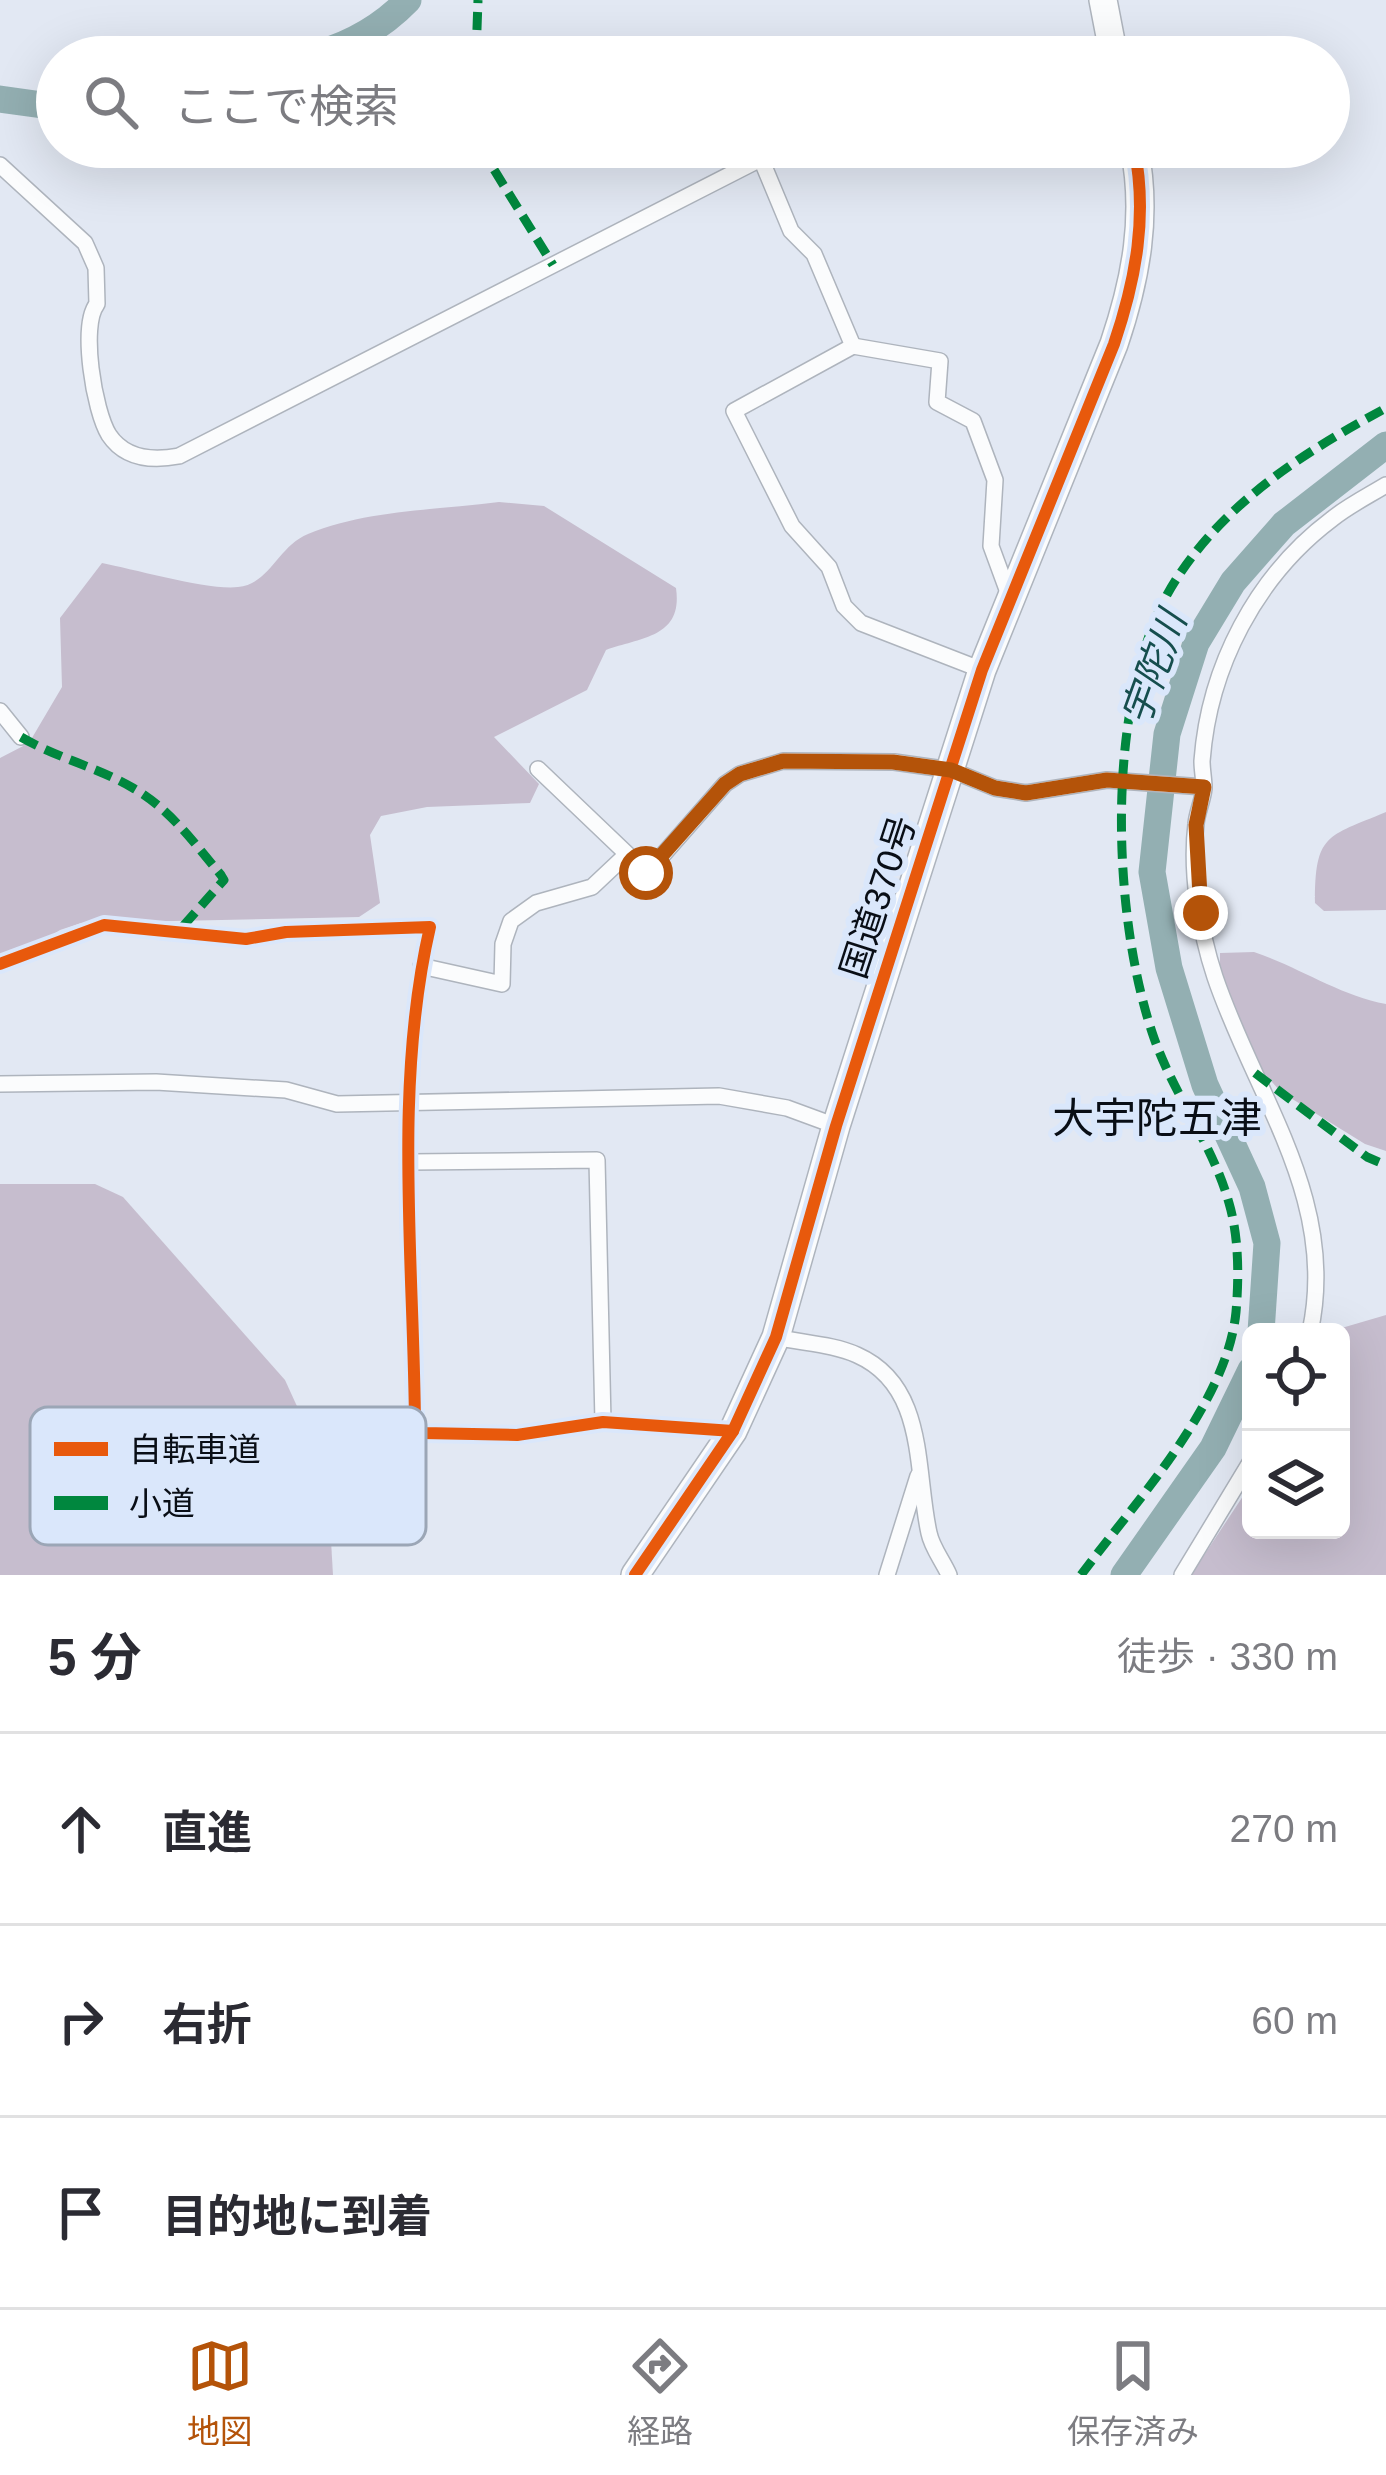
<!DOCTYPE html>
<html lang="ja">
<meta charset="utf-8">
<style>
:root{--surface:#fff;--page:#f2f2f3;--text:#2b2b33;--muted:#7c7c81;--line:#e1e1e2;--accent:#b45309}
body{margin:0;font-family:Helvetica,"Noto Sans JP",sans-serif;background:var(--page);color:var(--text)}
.controls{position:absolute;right:36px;bottom:36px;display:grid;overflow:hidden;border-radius:18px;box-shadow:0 12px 48px #0002}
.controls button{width:108px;height:108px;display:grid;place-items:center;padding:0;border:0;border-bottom:3px solid var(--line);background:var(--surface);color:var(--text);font:60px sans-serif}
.stop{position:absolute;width:36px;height:36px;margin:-27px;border:9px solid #b45309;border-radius:50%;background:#fff}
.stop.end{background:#b45309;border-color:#fff;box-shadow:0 3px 12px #0008}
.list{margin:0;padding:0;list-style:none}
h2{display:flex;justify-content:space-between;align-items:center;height:156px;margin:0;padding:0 48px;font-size:51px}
h2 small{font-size:39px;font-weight:400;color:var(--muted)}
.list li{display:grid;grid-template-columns:78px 1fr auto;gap:36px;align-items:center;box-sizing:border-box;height:192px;padding:0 48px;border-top:3px solid var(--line)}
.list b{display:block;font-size:45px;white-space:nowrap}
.list em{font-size:39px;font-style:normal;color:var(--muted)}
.icon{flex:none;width:66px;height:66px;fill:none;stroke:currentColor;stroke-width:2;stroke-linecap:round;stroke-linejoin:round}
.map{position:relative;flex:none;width:1386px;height:1575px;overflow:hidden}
.search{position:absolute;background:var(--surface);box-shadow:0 12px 48px #0002;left:36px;right:36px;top:36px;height:132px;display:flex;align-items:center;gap:30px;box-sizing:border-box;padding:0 42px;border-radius:66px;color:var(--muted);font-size:45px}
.sheet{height:732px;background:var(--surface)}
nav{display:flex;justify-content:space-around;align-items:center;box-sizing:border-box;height:168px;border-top:3px solid var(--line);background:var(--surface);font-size:33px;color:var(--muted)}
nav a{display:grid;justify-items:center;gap:6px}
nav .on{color:var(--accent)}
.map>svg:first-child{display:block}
.forest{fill:#c6bdce}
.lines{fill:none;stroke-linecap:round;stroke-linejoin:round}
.river{stroke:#93afb2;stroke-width:27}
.street-casing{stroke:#aeb4bd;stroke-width:18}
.highway-casing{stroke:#aeb4bd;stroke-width:30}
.street{stroke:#fbfcfd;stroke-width:15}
.highway{stroke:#fbfcfd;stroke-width:27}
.quiet{stroke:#00873e;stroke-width:9;stroke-dasharray:18 9;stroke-linecap:butt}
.cycleway-casing{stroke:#dae7fb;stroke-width:20}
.cycleway{stroke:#e8590c;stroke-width:12}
.route{stroke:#b45309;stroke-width:15}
.labels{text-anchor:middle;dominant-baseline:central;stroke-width:12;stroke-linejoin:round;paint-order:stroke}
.street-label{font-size:36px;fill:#090e16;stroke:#dae7fb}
.water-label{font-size:39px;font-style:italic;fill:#164e4e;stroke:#dae7fb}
.quarter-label{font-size:42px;fill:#090e16;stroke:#dae7fb}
.key{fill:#dae7fb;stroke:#9ba6b6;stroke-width:3}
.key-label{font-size:33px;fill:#090e16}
</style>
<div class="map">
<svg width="1386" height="1575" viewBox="0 0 1386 1575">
<rect width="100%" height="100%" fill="#e2e8f3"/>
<g class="forest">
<path d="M499,502L544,506L676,588C683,637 643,637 606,650L587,690L494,737L539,784L530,803L427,807L381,816L370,835L380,903L359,917L81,923L60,930L0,969V758L29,743L62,687L60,618L102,563C133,569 211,591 238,587C270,584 278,546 308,534C366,510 437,510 499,502Z"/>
<path d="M1386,812V910L1324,911L1315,903C1315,834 1326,837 1386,812Z"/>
<path d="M1254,952C1299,967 1339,995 1386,1004V1151L1365,1144L1281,1092L1262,1071L1220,972V953Z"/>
<path d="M0,1184H95L123,1197L285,1380L327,1472L333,1575H0Z"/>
<path d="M1386,1315V1575H1191L1251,1484V1530H1341V1332H1328Z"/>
</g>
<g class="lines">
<g class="river">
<path d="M305,57C344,48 380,29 408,0"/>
<path d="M0,99L57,107"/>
<path d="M1261,1332L1267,1243L1252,1187L1205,1085L1169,968L1152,872L1167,734L1196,643L1233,582L1284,524L1386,445"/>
<path d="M1124,1575L1213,1448L1251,1370"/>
</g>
<defs>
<g id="street">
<path d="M1068,57L1111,46"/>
<path d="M761,159L791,231L814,254L853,346"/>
<path d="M0,165L85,243L96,268L97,304C80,325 94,411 109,435C125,459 153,461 179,456L784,147"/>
<path d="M982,670L861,623L844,606L829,567L792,526L734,411L853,346L940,361L937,402L973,421L995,480L991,546L1009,595"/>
<path d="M0,711L21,737"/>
<path d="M538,769L647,873L725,784L740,774L783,761L894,762L951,770L995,788L1026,793L1107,780L1204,787"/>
<path d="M0,964L104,925L246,939L286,932L430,927C393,1087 414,1263 415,1426L423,1433L517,1435L603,1422L733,1431"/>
<path d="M421,966L502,984L503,944L511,921L536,903L592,887L626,855"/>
<path d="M0,1084L156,1082L286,1090L337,1104L719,1096L787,1108L836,1126"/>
<path d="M411,1162L597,1160L603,1422"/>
<path d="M1310,1332C1339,1200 1255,1096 1215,977C1200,932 1190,872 1196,824C1197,812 1203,800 1204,788C1204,779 1202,770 1202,761C1209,667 1256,576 1332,519C1348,506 1368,496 1386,485"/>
<path d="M776,1337C801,1343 833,1344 857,1355C927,1386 915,1470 929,1533C932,1548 943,1561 949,1575"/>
<path d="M887,1575L918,1476"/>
<path d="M1182,1575L1251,1461"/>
</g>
<g id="highway">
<path d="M1103,0L1114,57"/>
<path d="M635,1575L733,1431L776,1337L836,1126L982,670L1114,344C1136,279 1148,215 1134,147"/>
</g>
</defs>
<use href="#street" class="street-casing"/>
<use href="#highway" class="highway-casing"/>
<use href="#street" class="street"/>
<use href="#highway" class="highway"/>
<g class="quiet">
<path d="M476,57L478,0"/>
<path d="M480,147L553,265"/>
<path d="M21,737C57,758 97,767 133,788C169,808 195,844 221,875L224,880L177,933"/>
<path d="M1255,1073L1367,1157L1386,1165"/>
<path d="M1081,1575C1135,1502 1227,1404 1236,1312C1239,1277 1239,1237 1229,1203C1213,1145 1174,1095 1154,1038C1111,915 1103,691 1177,578C1228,500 1306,451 1386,408"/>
</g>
<defs>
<g id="cycleway">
<path d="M0,964L104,925L246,939L286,932L430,927C393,1087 414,1263 415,1426L423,1433L517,1435L603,1422L733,1431"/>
<path d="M635,1575L733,1431L776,1337L836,1126L982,670L1114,344C1136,279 1148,215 1134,147"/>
</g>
</defs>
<use href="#cycleway" class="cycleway-casing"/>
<use href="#cycleway" class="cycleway"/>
</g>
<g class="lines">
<path class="route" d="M646,873L725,784L740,774L783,761L893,762L951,770L995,788L1026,793L1107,780L1204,787L1196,825L1201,913"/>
</g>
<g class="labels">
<g class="street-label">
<text transform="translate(878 897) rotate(-72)">国道370号</text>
</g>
<g class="water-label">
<text transform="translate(1154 668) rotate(-70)">宇陀川</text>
</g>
<g class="quarter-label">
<text x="1157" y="1118">大宇陀五津</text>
</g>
</g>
<rect x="30" y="1407" width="396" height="138" rx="18" class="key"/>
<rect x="54" y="1442" width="54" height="14" fill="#e8590c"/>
<rect x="54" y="1496" width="54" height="14" fill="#00873e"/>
<g class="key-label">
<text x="129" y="1461">自転車道</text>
<text x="129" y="1515">小道</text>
</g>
</svg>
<div class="controls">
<button><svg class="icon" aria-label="locate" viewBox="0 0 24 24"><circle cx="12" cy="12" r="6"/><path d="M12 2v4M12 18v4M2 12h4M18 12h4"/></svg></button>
<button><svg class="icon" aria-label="layers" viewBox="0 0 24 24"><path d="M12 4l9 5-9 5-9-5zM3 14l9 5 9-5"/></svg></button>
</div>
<div class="stop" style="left:646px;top:873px"></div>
<div class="stop end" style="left:1201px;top:913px"></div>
<div class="search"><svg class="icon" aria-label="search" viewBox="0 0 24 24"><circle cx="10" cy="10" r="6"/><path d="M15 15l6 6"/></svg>ここで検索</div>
</div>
<section class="sheet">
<h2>5 分<small>徒歩 · 330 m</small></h2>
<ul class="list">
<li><svg class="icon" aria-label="ahead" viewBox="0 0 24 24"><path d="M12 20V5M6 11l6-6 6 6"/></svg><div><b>直進</b></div><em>270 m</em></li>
<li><svg class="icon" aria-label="right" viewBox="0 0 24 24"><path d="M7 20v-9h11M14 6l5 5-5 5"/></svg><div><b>右折</b></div><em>60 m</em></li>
<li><svg class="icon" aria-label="arrive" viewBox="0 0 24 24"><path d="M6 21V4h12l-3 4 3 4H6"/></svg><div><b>目的地に到着</b></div></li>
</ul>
</section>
<nav>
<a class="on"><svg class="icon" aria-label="map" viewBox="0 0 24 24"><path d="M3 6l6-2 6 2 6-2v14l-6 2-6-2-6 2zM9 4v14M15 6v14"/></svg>地図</a>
<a><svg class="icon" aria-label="directions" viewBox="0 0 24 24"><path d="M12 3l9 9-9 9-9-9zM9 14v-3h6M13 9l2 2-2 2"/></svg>経路</a>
<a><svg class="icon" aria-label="saved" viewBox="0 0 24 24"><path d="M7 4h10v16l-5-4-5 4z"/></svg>保存済み</a>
</nav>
